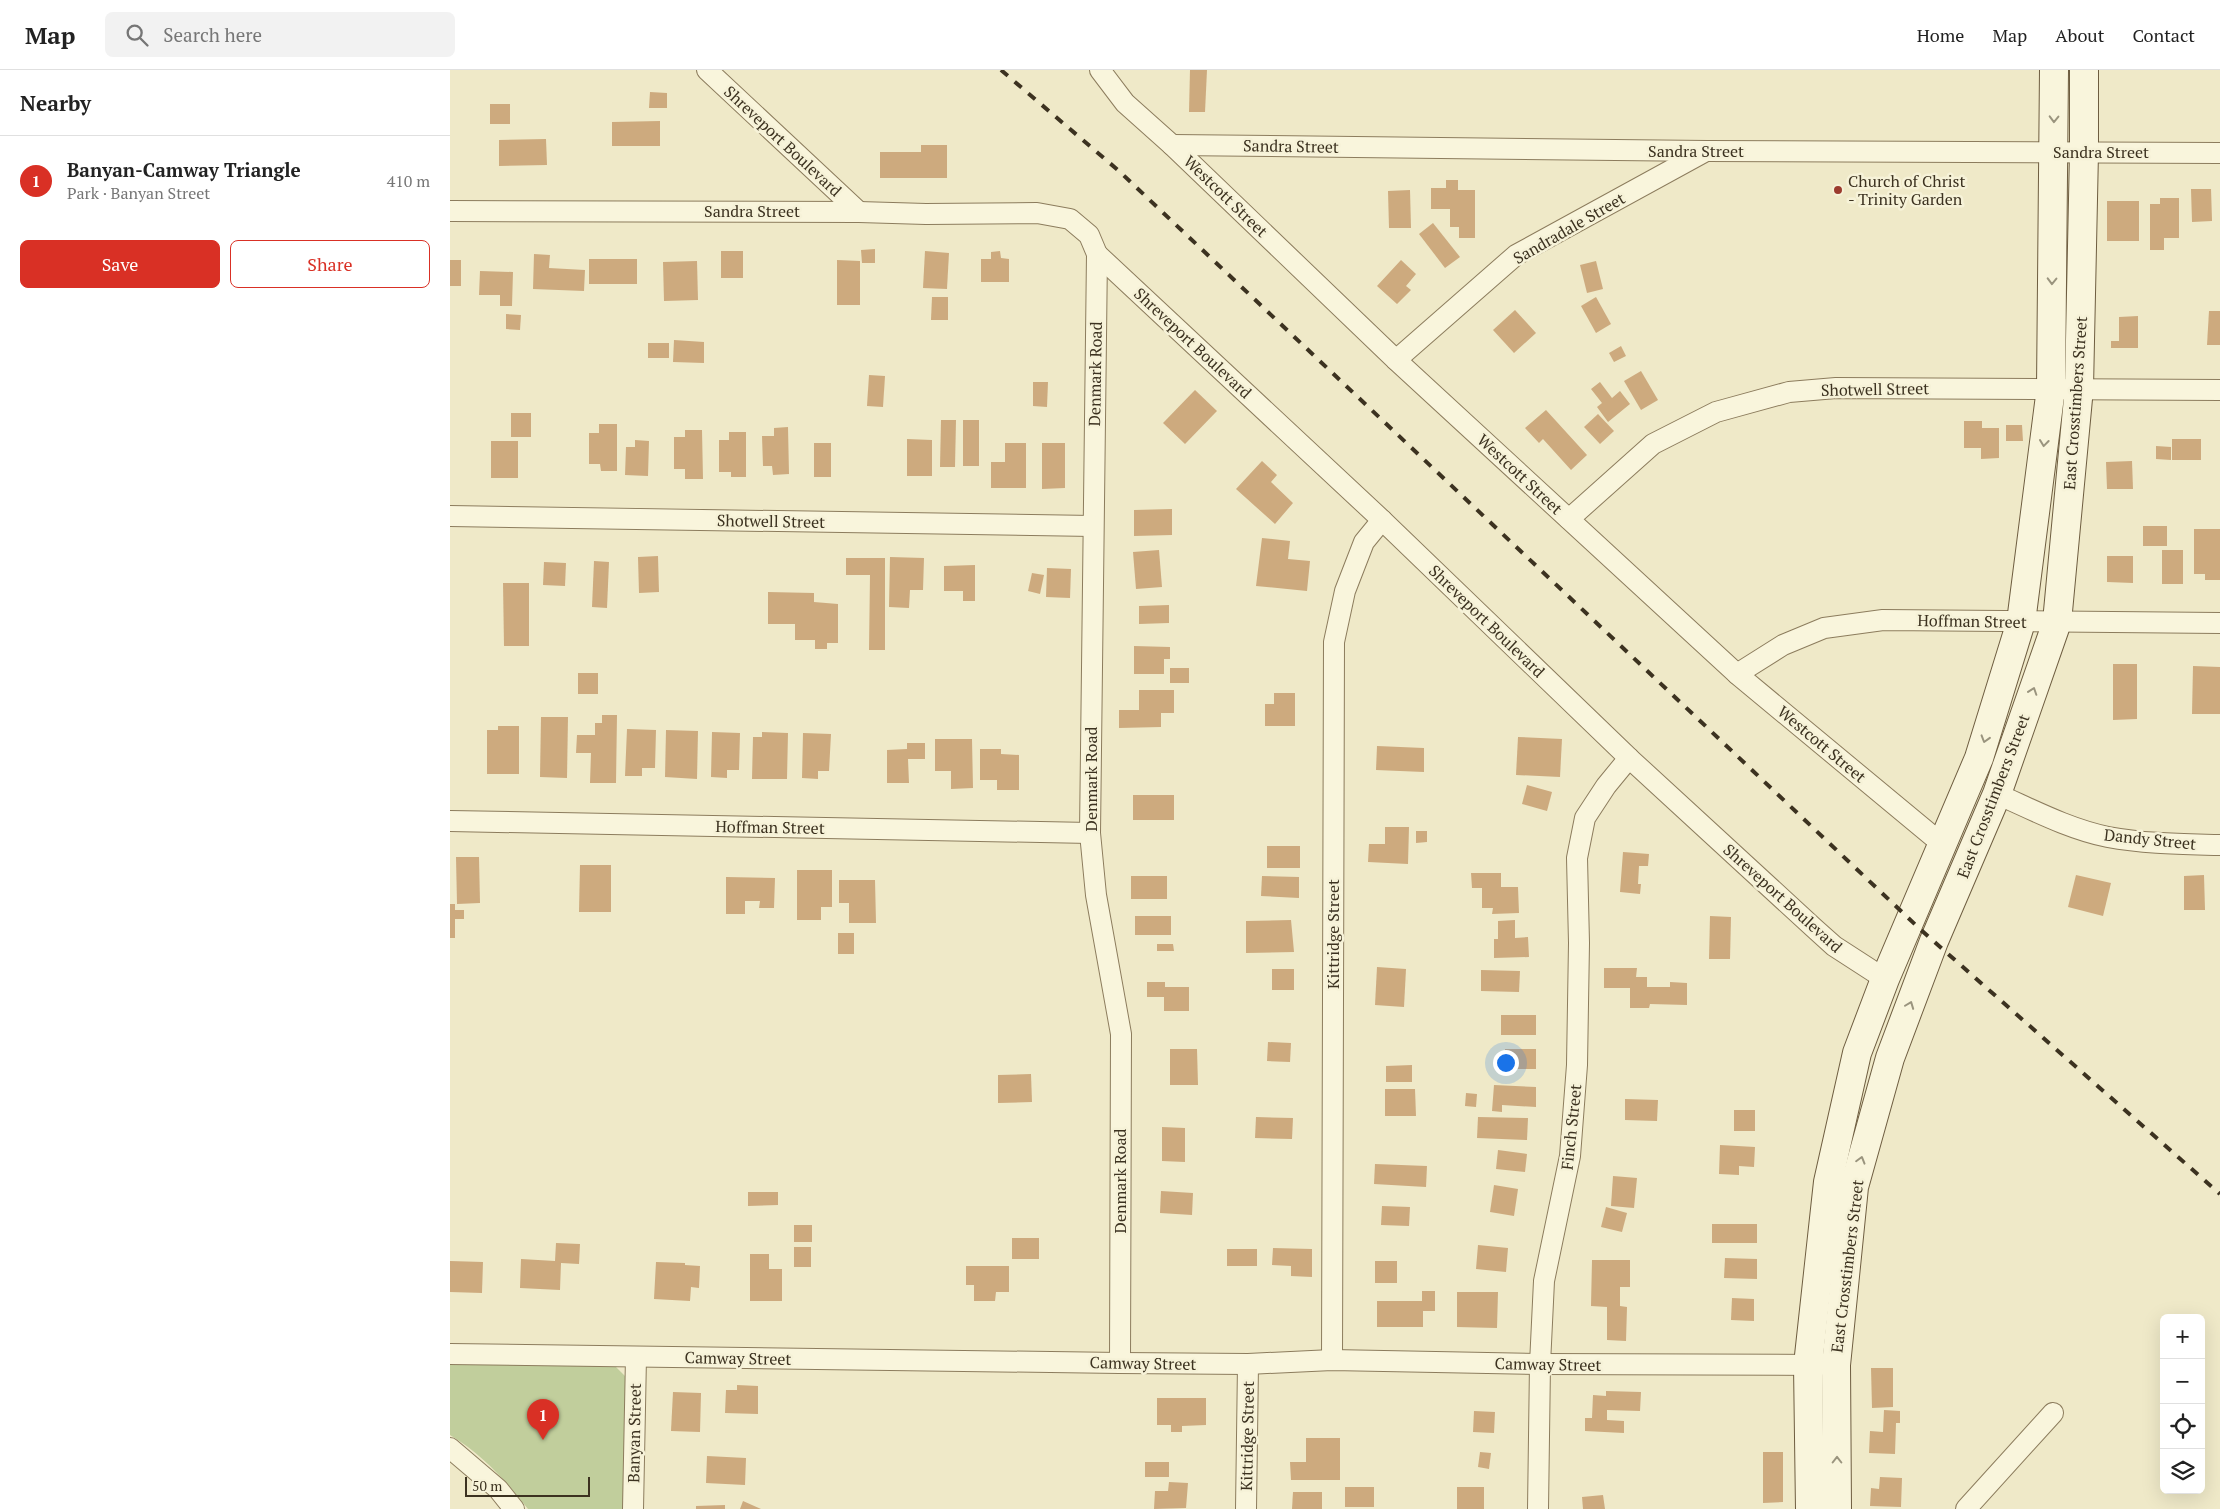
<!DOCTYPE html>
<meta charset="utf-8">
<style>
:root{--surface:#fff;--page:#f2f2f2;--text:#222;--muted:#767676;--line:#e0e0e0;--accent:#d93025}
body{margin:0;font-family:"PT Serif",serif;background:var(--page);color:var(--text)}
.controls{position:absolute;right:15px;bottom:15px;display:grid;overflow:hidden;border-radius:8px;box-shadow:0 5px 20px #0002}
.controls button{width:45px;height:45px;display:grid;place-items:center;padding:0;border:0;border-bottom:1px solid var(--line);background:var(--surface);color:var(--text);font:25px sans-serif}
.scale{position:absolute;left:15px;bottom:12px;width:125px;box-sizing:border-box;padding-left:5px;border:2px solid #3c3220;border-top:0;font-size:14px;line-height:18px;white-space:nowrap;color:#3c3220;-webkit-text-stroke:4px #f6f2d8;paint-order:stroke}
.you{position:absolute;left:1055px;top:992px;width:18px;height:18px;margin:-12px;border:4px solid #fff;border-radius:50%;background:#1a73e8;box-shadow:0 0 0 8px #1a73e833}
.badge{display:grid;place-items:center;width:32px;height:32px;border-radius:50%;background:var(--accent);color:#fff;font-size:16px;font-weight:700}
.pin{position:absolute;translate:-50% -41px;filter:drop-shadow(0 1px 2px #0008)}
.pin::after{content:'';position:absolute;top:26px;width:18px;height:15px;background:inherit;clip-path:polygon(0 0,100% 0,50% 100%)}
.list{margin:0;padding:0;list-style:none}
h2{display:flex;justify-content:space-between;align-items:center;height:65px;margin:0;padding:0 20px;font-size:21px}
h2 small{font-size:16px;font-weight:400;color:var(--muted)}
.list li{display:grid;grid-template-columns:32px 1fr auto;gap:15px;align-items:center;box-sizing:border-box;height:90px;padding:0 20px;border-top:1px solid var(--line)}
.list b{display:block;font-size:19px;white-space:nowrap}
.list p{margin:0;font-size:16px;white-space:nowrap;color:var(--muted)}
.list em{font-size:16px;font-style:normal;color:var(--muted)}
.actions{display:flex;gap:10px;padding:15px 20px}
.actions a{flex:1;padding:11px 0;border:1px solid var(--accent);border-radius:8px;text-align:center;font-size:18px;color:var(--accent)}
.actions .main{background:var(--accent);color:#fff}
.icon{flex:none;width:28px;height:28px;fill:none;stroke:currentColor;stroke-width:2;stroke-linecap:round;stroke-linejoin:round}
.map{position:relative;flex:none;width:1770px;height:1439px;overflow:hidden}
header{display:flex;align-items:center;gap:30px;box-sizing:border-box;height:70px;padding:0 25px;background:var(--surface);border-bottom:1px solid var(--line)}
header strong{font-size:24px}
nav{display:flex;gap:28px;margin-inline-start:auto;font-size:18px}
.search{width:350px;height:45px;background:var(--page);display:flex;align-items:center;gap:12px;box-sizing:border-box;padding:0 18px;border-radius:8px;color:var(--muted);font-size:19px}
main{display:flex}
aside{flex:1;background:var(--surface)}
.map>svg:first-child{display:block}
.green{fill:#c1ce9c}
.building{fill:#cdaa7e}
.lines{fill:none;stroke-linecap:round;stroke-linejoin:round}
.street-casing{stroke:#8c7c5d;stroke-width:22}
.secondary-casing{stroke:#6e5d40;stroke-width:30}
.street{stroke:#f9f5dc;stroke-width:20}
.secondary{stroke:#f9f5dc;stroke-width:28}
.rail{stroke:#3c3220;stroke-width:4;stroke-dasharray:9 9;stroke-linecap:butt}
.oneway{stroke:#9a947e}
.poi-dot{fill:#9b3b2d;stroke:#f6f2d8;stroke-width:2}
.labels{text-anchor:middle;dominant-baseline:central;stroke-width:5;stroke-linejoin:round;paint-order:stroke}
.street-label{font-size:16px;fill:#3c3220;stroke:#f6f2d8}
.poi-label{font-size:16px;fill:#3c3220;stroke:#f6f2d8;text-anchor:start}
</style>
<header>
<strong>Map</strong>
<div class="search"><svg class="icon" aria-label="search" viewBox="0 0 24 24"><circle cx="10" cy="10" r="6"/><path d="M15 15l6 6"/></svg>Search here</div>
<nav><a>Home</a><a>Map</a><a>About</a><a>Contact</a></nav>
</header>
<main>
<aside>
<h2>Nearby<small></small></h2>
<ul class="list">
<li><span class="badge">1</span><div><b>Banyan-Camway Triangle</b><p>Park · Banyan Street</p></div><em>410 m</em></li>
</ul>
<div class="actions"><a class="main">Save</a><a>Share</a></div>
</aside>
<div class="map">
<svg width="1770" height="1439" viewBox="0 0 1770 1439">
<rect width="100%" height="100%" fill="#efe9c8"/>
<path class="green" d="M0,1291L163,1294L177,1308L176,1439H78C54,1409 33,1385 0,1365Z"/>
<g class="building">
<path d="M740,0H757L755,42H739Z"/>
<path d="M200,22L217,23V38H199Z"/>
<rect x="40" y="34" width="20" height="20"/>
<path d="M210,51V76H162V52Z"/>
<path d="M96,69L97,95L49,96V70Z"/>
<path d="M471,75H497V108H430V82H471Z"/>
<path d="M996,110H1008V120H1025V168H1009V157H1000V139H981V118H996Z"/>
<path d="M1741,119H1761L1762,151L1742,152Z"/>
<path d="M960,120L961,158H939L938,121Z"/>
<path d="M1710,128H1729V168H1714V180H1700V134H1710Z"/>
<rect x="1657" y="131" width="32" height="40"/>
<path d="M983,153L1010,187L995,198L969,164Z"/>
<path d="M425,179V193H412L411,180Z"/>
<rect x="271" y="181" width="22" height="27"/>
<path d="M475,181L499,183L497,219L473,218Z"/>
<path d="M550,181L551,188L559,189V212H531V189H541V182Z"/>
<path d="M84,184L100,185L99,198L135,200L134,221L83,219Z"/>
<rect x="139" y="189" width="48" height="25"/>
<rect x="0" y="190" width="11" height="26"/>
<path d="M387,190L410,191V235H387Z"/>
<path d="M951,190L966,204L956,216L961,220L947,234L927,216Z"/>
<path d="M247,191L248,230L214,231L213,192Z"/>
<path d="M1146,191L1153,219L1137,223L1130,195Z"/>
<path d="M30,201L63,202L62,236H50V225H29Z"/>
<path d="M482,227H498V250H481Z"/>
<path d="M1146,227L1161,254L1146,263L1131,236Z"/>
<path d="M1065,240L1086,263L1064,283L1043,260Z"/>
<path d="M1759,241H1770V275H1757Z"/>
<path d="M56,244L71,245L70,260L56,259Z"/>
<path d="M1688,246V278H1661V271H1669V247Z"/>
<path d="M224,270L254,272V293L223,292Z"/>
<rect x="198" y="273" width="21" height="15"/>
<path d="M1171,276L1176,286L1164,292L1159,283Z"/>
<path d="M1191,301L1208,330L1191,340L1174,311Z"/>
<path d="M419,305L435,306L433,337L417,336Z"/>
<path d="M583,312H598L597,337L583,336Z"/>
<path d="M1150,312L1162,328L1170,321L1180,334L1158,352L1147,337L1152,333L1141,319Z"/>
<path d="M745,320L767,341L735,374L713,353Z"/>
<path d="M1096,340L1137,385L1121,400L1093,369L1089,373L1075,358Z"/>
<rect x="61" y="343" width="20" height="24"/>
<path d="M1148,344L1164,361L1150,374L1134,357Z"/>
<path d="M491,350H506L505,397H490Z"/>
<rect x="513" y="350" width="16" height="46"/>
<path d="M1514,351H1532V358H1549V388L1531,389V378H1514Z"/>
<path d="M149,354H167V401H151L150,394H139V363H149Z"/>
<path d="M1556,355H1572L1573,371H1556Z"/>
<path d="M338,357L339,404L323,405L322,396H313L312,366H324V358Z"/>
<path d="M235,360H252L253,409H235V399H224V367H235Z"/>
<path d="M279,362H296V407H281V402H269V370H279Z"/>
<path d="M457,369L482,370V406H457Z"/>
<rect x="1722" y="369" width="29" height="21"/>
<path d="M185,370L199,371L198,406L175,405L176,377H185Z"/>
<rect x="41" y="371" width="27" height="37"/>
<rect x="364" y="373" width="17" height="34"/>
<path d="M555,373H576V418H541V392H555Z"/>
<path d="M592,373H615V418L592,419Z"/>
<path d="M1706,376L1721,377V390L1706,389Z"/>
<path d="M812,391L827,405L821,412L843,433L825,454L786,419Z"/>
<path d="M1682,391L1683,419H1657L1656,392Z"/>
<path d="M722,439V465L684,466V440Z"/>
<rect x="1693" y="456" width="24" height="20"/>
<path d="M1744,459H1770V510H1755V504H1744Z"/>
<path d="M812,468L840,471L838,489L860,491L857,521L806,516Z"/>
<path d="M709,480L712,517L686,519L683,482Z"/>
<rect x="1712" y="480" width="21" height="34"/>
<path d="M208,486L209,522L189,523L188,487Z"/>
<path d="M1657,486H1683V513L1657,512Z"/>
<path d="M440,487L474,488L473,520H460L459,538L439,537Z"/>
<path d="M396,488H435V580H419L420,505H396Z"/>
<path d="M144,491L159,492L157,538L142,537Z"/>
<path d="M94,492L116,493L115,516L93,515Z"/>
<path d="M525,495V531H513V521H494V496Z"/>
<path d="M597,498L621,499L620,528L596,527Z"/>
<path d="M582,503L594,505L590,524L578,521Z"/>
<path d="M53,513H79V576H54Z"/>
<path d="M318,522L364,523V532L388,534V573H377V579H365V570H345V554H318Z"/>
<path d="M719,535V553L689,554V536Z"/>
<path d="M684,576L720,577V589H714V604H684Z"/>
<path d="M1663,594H1687V649L1663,650Z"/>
<path d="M1743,596L1770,597V644H1742Z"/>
<rect x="720" y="598" width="19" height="15"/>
<rect x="128" y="603" width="20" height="21"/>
<path d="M689,620H724V643H711V657L669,658V640H689Z"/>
<path d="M824,623H845V656H815V634H824Z"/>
<path d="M152,645H167L166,713H140L141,683H126L127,665H145V653H152Z"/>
<path d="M91,647H118L117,708L90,707Z"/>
<path d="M48,656H69V704H37V660H48Z"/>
<path d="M177,659L206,660L205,698H192V706H175Z"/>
<path d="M216,660L248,661L247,709L215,707Z"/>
<path d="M262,662L290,663L289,700H277V708L261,707Z"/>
<path d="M312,662L338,663L337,709H302L303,667H312Z"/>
<path d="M353,663L381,664L379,701H368V709L352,708Z"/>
<path d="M1068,667L1112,669L1110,707L1066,705Z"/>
<path d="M485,669H522L523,718L501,719V701H485Z"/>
<path d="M457,673H475V689H458L459,713H437V680L457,679Z"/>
<path d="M927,676L974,678V702L926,700Z"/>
<path d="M530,679H551V684L569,685V720H547V710H530Z"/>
<path d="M1077,715L1102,722L1097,741L1072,734Z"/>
<rect x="683" y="725" width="41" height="25"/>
<path d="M935,757H959L958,794L918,792L919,774H935Z"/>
<path d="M966,761H977V772L966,773Z"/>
<rect x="817" y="776" width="33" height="22"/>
<path d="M1173,782L1199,784L1198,796H1189L1188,814H1191L1190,824L1170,822Z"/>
<path d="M6,787H29L30,833L7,834Z"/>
<path d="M130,795H161V842H129Z"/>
<path d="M347,800H382V837H371V850H347Z"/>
<path d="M1021,803H1051V817H1068L1069,843L1042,844L1043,838H1032V818H1022Z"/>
<path d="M1626,805L1661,813L1653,846L1618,837Z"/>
<path d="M1754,805L1755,840H1734V806Z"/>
<rect x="681" y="806" width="36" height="23"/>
<path d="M812,806L849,807V828L811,826Z"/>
<path d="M276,807L325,808L324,838H309L310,831H295V844H276Z"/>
<path d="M389,810H425L426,853H399V833H389Z"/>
<path d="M0,834H5V840H14V849H5V868H0Z"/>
<rect x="685" y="846" width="36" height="19"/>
<path d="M1260,846L1281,847L1280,889H1259Z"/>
<path d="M841,850L844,882L796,883V851Z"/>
<path d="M1065,850V868L1078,867L1079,887L1044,888V869H1048V851Z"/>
<rect x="388" y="863" width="16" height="21"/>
<path d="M707,874H723L724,881H707Z"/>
<path d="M927,897L956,899L954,937L925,935Z"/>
<path d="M1154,898H1187L1186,907H1197V917H1220V912L1237,913V935L1200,934L1199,938H1180V918H1154Z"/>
<rect x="822" y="899" width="22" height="21"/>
<path d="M1031,900L1070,901L1069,922L1031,921Z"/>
<path d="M697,912H715V917H739V941H714V927H697Z"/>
<rect x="1051" y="945" width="35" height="20"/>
<path d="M818,972L841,973L840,992L817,991Z"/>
<path d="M720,979H747L748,1015H720Z"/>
<rect x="1055" y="979" width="31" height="20"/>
<path d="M962,995V1012H936V996Z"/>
<path d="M581,1004L582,1032L548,1033V1005Z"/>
<path d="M1044,1015L1086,1017V1037L1052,1035V1042L1042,1041Z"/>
<path d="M935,1019H965L966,1046H935Z"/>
<path d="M1016,1023L1027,1024L1026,1037L1015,1036Z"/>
<path d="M1175,1029L1208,1030L1207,1051L1175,1050Z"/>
<rect x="1284" y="1040" width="21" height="21"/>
<path d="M806,1047L843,1048L842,1069L805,1068Z"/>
<path d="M1028,1047L1078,1048L1077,1070L1027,1068Z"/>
<path d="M712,1057L735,1058V1092L712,1091Z"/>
<path d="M1270,1075L1305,1077L1304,1097L1289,1096V1105L1269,1104Z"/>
<path d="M1048,1080L1077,1084L1075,1102L1046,1099Z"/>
<path d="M925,1094L977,1096L976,1117L924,1114Z"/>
<path d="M1163,1106L1187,1108L1184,1138L1161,1136Z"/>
<path d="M1044,1115L1068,1119L1064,1146L1040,1142Z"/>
<path d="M711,1121L743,1123L742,1145L710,1143Z"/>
<path d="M298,1122H328V1135L298,1136Z"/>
<path d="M932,1136L960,1137L959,1156L931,1155Z"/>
<path d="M1156,1137L1177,1143L1172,1162L1151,1157Z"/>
<rect x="1262" y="1154" width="45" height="19"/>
<rect x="344" y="1155" width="18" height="17"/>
<rect x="562" y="1168" width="27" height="21"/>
<path d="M106,1173L130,1174L129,1194L111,1193L110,1220L70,1218L71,1189L105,1191Z"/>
<path d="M1028,1175L1058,1178L1056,1202L1026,1199Z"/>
<rect x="344" y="1177" width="17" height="20"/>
<path d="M823,1178L862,1179V1207L841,1206V1196L822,1195Z"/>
<rect x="777" y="1179" width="30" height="17"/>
<path d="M300,1184H319V1199H332V1231H300Z"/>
<path d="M1275,1188L1307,1189V1209L1274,1208Z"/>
<path d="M1142,1190H1180V1217H1170V1236L1177,1237L1176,1271L1157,1270V1237L1141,1236Z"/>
<path d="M0,1191L33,1192L32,1223L0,1222Z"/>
<rect x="925" y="1191" width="22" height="22"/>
<path d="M206,1192L235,1193V1195L250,1196L249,1218L241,1217L240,1231L204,1229Z"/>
<path d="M516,1196H559V1222H546L545,1231H524V1215H516Z"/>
<path d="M972,1221H985V1241H973V1257H927V1231H972Z"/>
<path d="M1007,1222H1048L1047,1258L1007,1257Z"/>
<path d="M1282,1228L1304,1229V1251L1281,1250Z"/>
<path d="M1421,1298H1443V1337L1422,1338Z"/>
<path d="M287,1315L308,1316V1344L275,1343L276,1320H287Z"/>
<path d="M1156,1321L1191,1322L1190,1341L1157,1340V1350L1174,1351V1363L1135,1361V1348H1142L1143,1325L1156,1326Z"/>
<path d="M223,1322L251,1323L250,1362L221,1361Z"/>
<path d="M707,1328H756V1355L732,1356V1362H721V1355H707Z"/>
<path d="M1434,1340L1450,1341V1353H1446L1445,1384L1419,1383L1420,1361L1433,1362Z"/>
<path d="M1024,1341L1045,1342L1044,1363L1023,1362Z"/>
<path d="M856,1368H890V1410H841L840,1392H856Z"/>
<path d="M1030,1382L1041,1383L1039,1399L1028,1397Z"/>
<path d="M1313,1382H1333V1432L1313,1433Z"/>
<path d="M257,1386L296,1388L295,1415L256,1413Z"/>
<rect x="695" y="1392" width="24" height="15"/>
<path d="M1430,1407L1452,1408L1451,1437L1420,1436L1421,1418L1429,1419Z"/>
<path d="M719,1412L738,1413L736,1438L704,1439L705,1421H718Z"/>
<rect x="895" y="1417" width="29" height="20"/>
<rect x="1007" y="1417" width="27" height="22"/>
<path d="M843,1422H872V1439H842Z"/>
<path d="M1153,1425L1155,1439H1133L1132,1427Z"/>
<path d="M293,1431L311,1439H290Z"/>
<path d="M275,1435V1439H246V1436Z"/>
</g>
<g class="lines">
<defs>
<g id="street">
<path d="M257,0L409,142"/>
<path d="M650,0L675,33L722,75L946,290L1287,604L1492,774"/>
<path d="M722,75L1257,81L1770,83"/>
<path d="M0,141L409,142L476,144L587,143L620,149L639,165L647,184L640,763L646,825L671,964L670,1293"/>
<path d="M647,184L932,450L1179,688L1364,858L1384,876L1435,909"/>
<path d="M946,290L1066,185L1256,81"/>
<path d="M0,446L643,456"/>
<path d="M1119,449L1203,374L1266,342L1339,322L1386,318L1770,320"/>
<path d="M1287,604L1333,575L1374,558L1433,550L1770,553"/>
<path d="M1547,724C1583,740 1619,759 1658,767C1695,774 1733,774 1770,775"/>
<path d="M0,751L640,763"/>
<path d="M0,1284L670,1293L798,1294L882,1290L1090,1294L1370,1295"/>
<path d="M882,1290L884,572L895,521L914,472L932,450"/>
<path d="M0,1378L48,1419L64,1439"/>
<path d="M183,1439L186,1287"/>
<path d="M796,1439L798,1294"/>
<path d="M1088,1439L1090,1294L1094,1211L1120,1086L1127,995L1129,873L1127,788L1135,748L1156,716L1179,688"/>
<path d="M1516,1439L1603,1343"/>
</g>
<g id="secondary">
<path d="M1360,1439L1358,1295L1378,1112L1407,983L1435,909L1529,688L1571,552L1601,318L1604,0"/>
<path d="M1387,1439L1386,1295L1404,1117L1440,988L1484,871L1547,724L1607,552L1629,318L1634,82V0"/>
</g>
</defs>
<use href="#street" class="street-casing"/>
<use href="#secondary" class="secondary-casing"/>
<use href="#street" class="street"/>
<use href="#secondary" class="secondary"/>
<path class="rail" d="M551,0L669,101L1471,860L1770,1124"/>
</g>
<defs><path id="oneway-chevron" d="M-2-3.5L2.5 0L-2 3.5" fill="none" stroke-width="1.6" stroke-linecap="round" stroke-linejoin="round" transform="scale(1.25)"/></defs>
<g class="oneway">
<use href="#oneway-chevron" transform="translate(1604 49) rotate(91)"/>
<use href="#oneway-chevron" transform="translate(1602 211) rotate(91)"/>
<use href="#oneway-chevron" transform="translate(1594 373) rotate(97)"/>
<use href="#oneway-chevron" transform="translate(1583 621) rotate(-71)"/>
<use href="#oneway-chevron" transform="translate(1535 669) rotate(107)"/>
<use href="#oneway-chevron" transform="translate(1460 935) rotate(-69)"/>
<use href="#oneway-chevron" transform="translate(1411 1090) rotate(-74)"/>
<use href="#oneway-chevron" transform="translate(1387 1390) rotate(-90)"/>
</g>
<circle class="poi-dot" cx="1388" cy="120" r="5"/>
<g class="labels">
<g class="street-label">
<text transform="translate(333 71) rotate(43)">Shreveport Boulevard</text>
<text transform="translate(841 76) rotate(1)">Sandra Street</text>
<text x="1246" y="81">Sandra Street</text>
<text x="1651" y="82">Sandra Street</text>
<text transform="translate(776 126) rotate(44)">Westcott Street</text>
<text x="302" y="141">Sandra Street</text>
<text transform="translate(1119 158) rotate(-30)">Sandradale Street</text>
<text transform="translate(743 273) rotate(43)">Shreveport Boulevard</text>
<text transform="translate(645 304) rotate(-89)">Denmark Road</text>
<text transform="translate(1425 319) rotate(-1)">Shotwell Street</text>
<text transform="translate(1625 333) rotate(-86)">East Crosstimbers Street</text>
<text transform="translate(1070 404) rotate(43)">Westcott Street</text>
<text transform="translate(321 451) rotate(1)">Shotwell Street</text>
<text transform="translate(1037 551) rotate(44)">Shreveport Boulevard</text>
<text transform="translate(1522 551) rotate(1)">Hoffman Street</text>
<text transform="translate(1372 674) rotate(40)">Westcott Street</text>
<text transform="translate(641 709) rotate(-90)">Denmark Road</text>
<text transform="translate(1543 726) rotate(-69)">East Crosstimbers Street</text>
<text transform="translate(320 757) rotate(1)">Hoffman Street</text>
<text transform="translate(1700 769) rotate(6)">Dandy Street</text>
<text transform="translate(1333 828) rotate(42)">Shreveport Boulevard</text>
<text transform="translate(883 864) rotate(-90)">Kittridge Street</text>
<text transform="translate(1121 1057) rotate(-84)">Finch Street</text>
<text transform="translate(670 1111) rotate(-90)">Denmark Road</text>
<text transform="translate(1397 1196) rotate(-83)">East Crosstimbers Street</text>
<text transform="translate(288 1288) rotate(1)">Camway Street</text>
<text transform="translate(693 1293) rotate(1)">Camway Street</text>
<text transform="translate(1098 1294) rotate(1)">Camway Street</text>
<text transform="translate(184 1363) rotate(-89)">Banyan Street</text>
<text transform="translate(797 1366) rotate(-89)">Kittridge Street</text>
</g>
<g class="poi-label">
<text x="1398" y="111">Church of Christ<tspan x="1398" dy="18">- Trinity Garden</tspan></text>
</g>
</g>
</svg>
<div class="controls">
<button>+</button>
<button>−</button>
<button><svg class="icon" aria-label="locate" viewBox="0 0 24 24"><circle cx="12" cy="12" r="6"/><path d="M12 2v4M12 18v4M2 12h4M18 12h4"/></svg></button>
<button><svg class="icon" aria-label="layers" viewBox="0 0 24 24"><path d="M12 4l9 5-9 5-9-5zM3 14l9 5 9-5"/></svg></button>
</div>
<div class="scale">50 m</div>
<div class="you"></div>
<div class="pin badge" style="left:93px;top:1370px">1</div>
</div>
</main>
